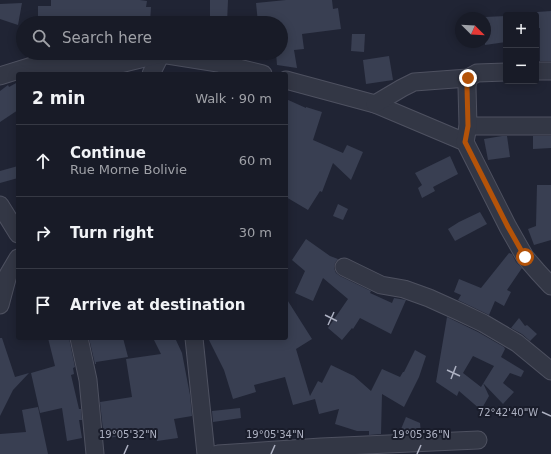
<!DOCTYPE html>
<meta charset="utf-8">
<style>
:root{--surface:#181b27;--page:#252833;--text:#f1f3f6;--muted:#9fa1a7;--line:#363944}
body{margin:0;font-family:"DejaVu Sans",sans-serif;background:var(--page);color:var(--text)}
.controls{position:absolute;right:12px;top:12px;display:grid;overflow:hidden;border-radius:4px;box-shadow:0 2px 10px #0003}
.controls button{width:36px;height:36px;display:grid;place-items:center;padding:0;border:0;border-bottom:1px solid var(--line);background:var(--surface);color:var(--text);font:20px sans-serif}
.compass{position:absolute;left:455px;top:12px;width:36px;height:36px;border-radius:50%;background:var(--surface);box-shadow:0 2px 10px #0003;rotate:114deg}
.stop{position:absolute;width:12px;height:12px;margin:-9px;border:3px solid #b45309;border-radius:50%;background:#fff}
.stop.end{background:#b45309;border-color:#fff;box-shadow:0 1px 4px #0008}
.list{margin:0;padding:0;list-style:none}
h2{display:flex;justify-content:space-between;align-items:center;height:52px;margin:0;padding:0 16px;font-size:17px}
h2 small{font-size:13px;font-weight:400;color:var(--muted)}
.list li{display:grid;grid-template-columns:26px 1fr auto;gap:12px;align-items:center;box-sizing:border-box;height:72px;padding:0 16px;border-top:1px solid var(--line)}
.list b{display:block;font-size:15px;white-space:nowrap}
.list p{margin:0;font-size:13px;white-space:nowrap;color:var(--muted)}
.list em{font-size:13px;font-style:normal;color:var(--muted)}
.icon{flex:none;width:22px;height:22px;fill:none;stroke:currentColor;stroke-width:2;stroke-linecap:round;stroke-linejoin:round}
.map{position:relative;flex:none;width:551px;height:454px;overflow:hidden}
.search{position:absolute;background:var(--surface);box-shadow:0 2px 10px #0003;left:16px;top:16px;width:272px;height:44px;display:flex;align-items:center;gap:10px;box-sizing:border-box;padding:0 14px;border-radius:22px;color:var(--muted);font-size:15px}
.panel{position:absolute;background:var(--surface);box-shadow:0 2px 10px #0003;left:16px;top:72px;width:272px;height:268px;border-radius:4px}
.map>svg:first-child{display:block}
.building{fill:#393f52;fill-rule:evenodd}
.lines{fill:none;stroke-linecap:round;stroke-linejoin:round}
.street-casing{stroke:#4e5160;stroke-width:19}
.street{stroke:#333745;stroke-width:17}
.route{stroke:#b45309;stroke-width:5}
.ticks{fill:none;stroke:#adb1c2;stroke-width:1.5}
.ticks-label{font-size:10px;text-anchor:middle;fill:#adb1c2;stroke:#191c2a;stroke-width:4;stroke-linejoin:round;paint-order:stroke}
</style>
<div class="map">
<svg width="551" height="454" viewBox="0 0 551 454">
<rect width="100%" height="100%" fill="#202434"/>
<g class="building">
<path d="M51,0H140L147,1L146,7H151L150,23H38V6H51Z"/>
<path d="M210,0H228L227,23H210Z"/>
<path d="M286,0H332L333,9L338,8L341,29L302,34L304,49L294,50L297,68L277,65L276,53H281V23H258L256,3Z"/>
<path d="M22,3L18,25L0,19V4Z"/>
<path d="M551,11V61H540V28H539L537,12Z"/>
<path d="M506,16V42L485,45V17Z"/>
<path d="M352,34H365L364,52L351,51Z"/>
<path d="M389,56L393,80L366,84L363,60Z"/>
<path d="M18,82V110L0,122V91L8,85L9,87Z"/>
<path d="M286,99L306,108V107L322,112L313,140L343,153L347,145L363,152L351,180L333,163L322,192L320,191L308,210L286,197Z"/>
<path d="M502,136H507L510,157L488,160L484,139Z"/>
<path d="M533,136H551V148L533,149Z"/>
<path d="M450,156L458,174L433,187L435,191L422,198L418,188L422,185L415,173Z"/>
<path d="M18,166V178L0,183V171Z"/>
<path d="M537,185H551V240L534,245L528,229L536,226Z"/>
<path d="M338,204L348,209L343,220L333,216Z"/>
<path d="M480,212L487,224L455,241L448,229L459,222Z"/>
<path d="M306,239L330,256L338,259L335,263L334,268L336,273L340,276L371,291L370,293L392,303L394,298L406,300L391,334L360,318L353,329L352,328L342,340L328,328L348,299L323,278L313,301L295,293L305,271L292,260Z"/>
<path d="M509,253L512,254L516,262L522,268L507,290L511,292L504,306L495,301L489,315L458,300L461,295L454,292L459,279L481,288Z"/>
<path d="M286,298L312,339L296,349L310,396L318,381L322,383L331,365L354,376L371,391L383,367L382,369L400,377L403,372H404L415,350L426,356L419,377L404,407L382,394L381,434L369,435V431H357L335,424L339,409L319,414L315,399L293,405L285,377L254,385L256,392L233,399L224,370L208,338H286Z"/>
<path d="M447,317L478,332L504,347L505,349L501,357L524,371L521,377L510,373L503,383L514,392L503,404L483,383L489,396L481,410L459,391L457,396L436,382ZM473,356L494,366L481,387L463,373Z"/>
<path d="M519,318L525,326L527,325L537,334L530,341L522,334L511,328Z"/>
<path d="M0,338H2L15,377L29,373L13,390L0,416Z"/>
<path d="M48,338H69L75,367L73,368L74,374L71,375L79,409H81L82,420H79L82,438L67,441L62,408L40,413L31,373L55,366Z"/>
<path d="M89,338H123L128,357L96,362V364H95Z"/>
<path d="M153,338H175L182,353L190,395L192,416L174,419L178,438L157,441L155,429L104,439L100,402L132,397L126,359L161,354Z"/>
<path d="M38,407L48,454H0V434L26,432L22,410Z"/>
<path d="M240,408L241,418L213,422L212,411Z"/>
<path d="M406,417L420,423L421,433L399,434Z"/>
</g>
<g class="lines">
<defs>
<g id="street">
<path d="M536,71H551"/>
<path d="M151,74L161,54"/>
<path d="M0,76L35,65H116L161,54L218,63L263,74"/>
<path d="M286,80L375,104L465,142L508,227L525,257L538,272L551,286"/>
<path d="M375,104L402,88L414,82L468,78"/>
<path d="M468,126H551"/>
<path d="M465,142L468,126L467,87L468,78L477,73L506,72"/>
<path d="M0,205L18,234"/>
<path d="M344,267L381,285L404,289L429,298L460,312L483,323L517,343L551,371"/>
<path d="M0,305L8,275L18,258"/>
<path d="M79,338L88,380L95,454"/>
<path d="M194,338L206,454"/>
<path d="M218,454L321,447L478,440"/>
</g>
</defs>
<use href="#street" class="street-casing"/>
<use href="#street" class="street"/>
</g>
<g class="lines">
<path class="route" d="M468,78L467,87L468,126L465,142L508,227L525,257"/>
</g>
<path class="ticks" d="M325,315L337,321M328,325L334,312M447,370L460,376M451,379L456,366M542,412L551,416M124,454L128,445M271,454L275,445M417,454L421,445"/>
<g class="ticks-label">
<text x="508" y="416">72°42'40"W</text>
<text x="128" y="438">19°05'32"N</text>
<text x="275" y="438">19°05'34"N</text>
<text x="421" y="438">19°05'36"N</text>
</g>
</svg>
<div class="controls">
<button>+</button>
<button>−</button>
</div>
<svg class="compass" viewBox="-18 -18 36 36"><path d="M0-13l5 13h-10z" fill="#e53935"/><path d="M0 13l5-13h-10z" fill="#9fa1a7"/></svg>
<div class="stop" style="left:525px;top:257px"></div>
<div class="stop end" style="left:468px;top:78px"></div>
<div class="search"><svg class="icon" aria-label="search" viewBox="0 0 24 24"><circle cx="10" cy="10" r="6"/><path d="M15 15l6 6"/></svg>Search here</div>
<section class="panel">
<h2>2 min<small>Walk · 90 m</small></h2>
<ul class="list">
<li><svg class="icon" aria-label="ahead" viewBox="0 0 24 24"><path d="M12 20V5M6 11l6-6 6 6"/></svg><div><b>Continue</b><p>Rue Morne Bolivie</p></div><em>60 m</em></li>
<li><svg class="icon" aria-label="right" viewBox="0 0 24 24"><path d="M7 20v-9h11M14 6l5 5-5 5"/></svg><div><b>Turn right</b></div><em>30 m</em></li>
<li><svg class="icon" aria-label="arrive" viewBox="0 0 24 24"><path d="M6 21V4h12l-3 4 3 4H6"/></svg><div><b>Arrive at destination</b></div></li>
</ul>
</section>
</div>
